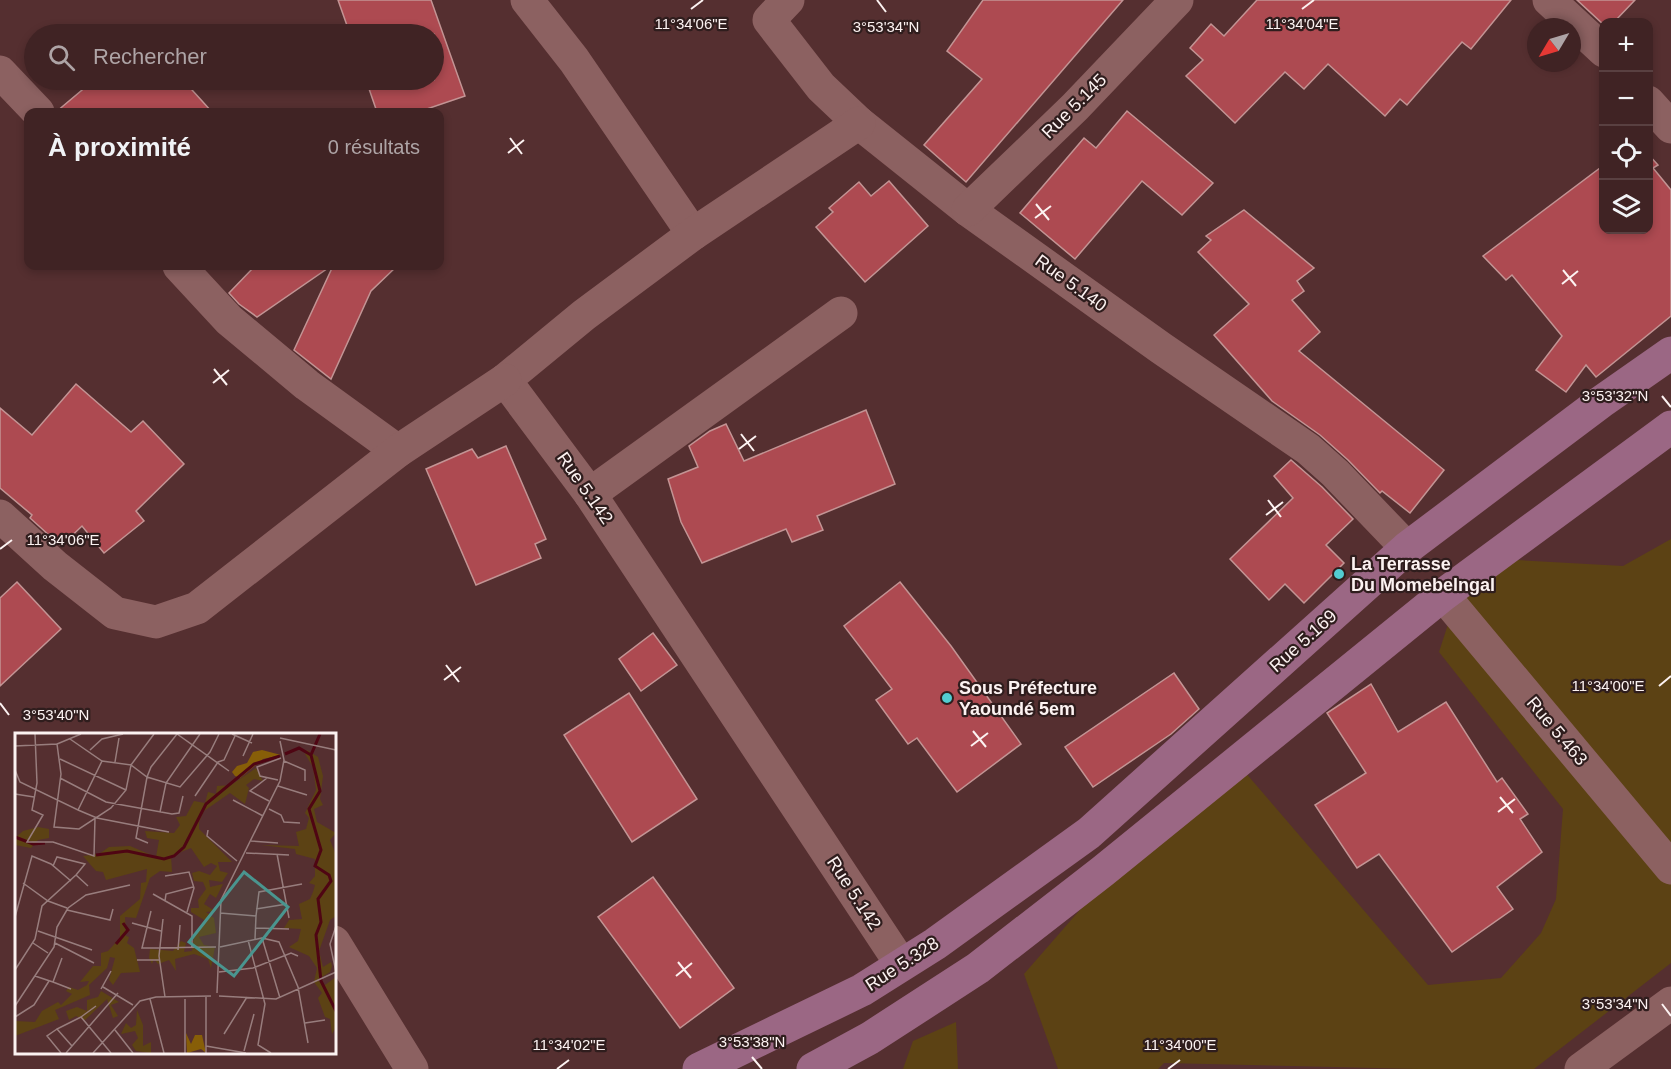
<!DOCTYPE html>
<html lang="fr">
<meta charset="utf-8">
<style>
:root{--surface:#402324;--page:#472b2c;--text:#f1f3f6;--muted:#aea4a6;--line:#594041}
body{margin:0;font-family:Arial,sans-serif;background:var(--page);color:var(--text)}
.controls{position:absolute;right:18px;top:18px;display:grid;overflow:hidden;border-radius:12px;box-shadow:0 3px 9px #0003}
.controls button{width:54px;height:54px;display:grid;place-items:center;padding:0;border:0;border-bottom:2px solid var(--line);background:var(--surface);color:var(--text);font:30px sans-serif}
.compass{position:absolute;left:1527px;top:18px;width:54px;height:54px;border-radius:50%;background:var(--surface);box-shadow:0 3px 9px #0003;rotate:232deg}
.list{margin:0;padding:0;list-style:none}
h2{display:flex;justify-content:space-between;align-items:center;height:78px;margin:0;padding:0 24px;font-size:26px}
h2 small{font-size:20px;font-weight:400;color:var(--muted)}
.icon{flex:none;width:33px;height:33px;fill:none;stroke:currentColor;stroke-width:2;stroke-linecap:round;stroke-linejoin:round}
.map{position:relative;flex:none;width:1671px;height:1069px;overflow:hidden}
.search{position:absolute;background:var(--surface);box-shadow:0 3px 9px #0003;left:24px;top:24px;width:420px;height:66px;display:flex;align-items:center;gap:15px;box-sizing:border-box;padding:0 21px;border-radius:33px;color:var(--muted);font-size:22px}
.panel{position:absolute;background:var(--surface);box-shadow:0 3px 9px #0003;left:24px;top:108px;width:420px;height:162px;border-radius:12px}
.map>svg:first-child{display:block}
.green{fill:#5c4214}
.building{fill:#ad4a51;stroke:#c39494;stroke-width:1.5}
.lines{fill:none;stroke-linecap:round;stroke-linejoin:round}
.street{stroke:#8c6161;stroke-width:33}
.secondary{stroke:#9b6784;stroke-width:33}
.ticks{fill:none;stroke:#fcf2f1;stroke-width:2}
.poi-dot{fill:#52ccd1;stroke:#2f1d1d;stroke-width:2}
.labels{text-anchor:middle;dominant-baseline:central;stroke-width:4.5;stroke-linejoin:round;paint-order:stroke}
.street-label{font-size:18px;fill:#fcf2f1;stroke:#2f1d1d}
.poi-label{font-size:18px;font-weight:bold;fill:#fcf2f1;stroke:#2f1d1d;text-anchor:start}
.inset-river{fill:none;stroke:#4f0513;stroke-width:3}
.inset-road{fill:none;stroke:#987d7d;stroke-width:1.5}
.view{fill:#4a958f;fill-opacity:0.15;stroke:#4a958f;stroke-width:3}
.inset-edge{fill:none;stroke:#fcf2f1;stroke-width:3}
.ticks-label{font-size:15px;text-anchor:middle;fill:#fcf2f1;stroke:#2f1d1d;stroke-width:4.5;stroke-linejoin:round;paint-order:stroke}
</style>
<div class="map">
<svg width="1671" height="1069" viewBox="0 0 1671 1069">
<rect width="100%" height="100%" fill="#552f30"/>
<g class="green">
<path d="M1671,539V963L1534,1069H1418L1164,1063L1158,1069H1058L1024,974L1201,771L1238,764L1428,985L1501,978L1541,933L1556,899L1563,809L1439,652L1451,615L1499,559L1623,566Z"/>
<path d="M956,1022L958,1069H903L913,1041Z"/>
</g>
<g class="building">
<path d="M338,0H431L465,96L418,112H377L366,80H434V34H350Z"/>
<path d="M983,0H1123L966,182L924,145L982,79L947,51Z"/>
<path d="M1257,0H1511L1471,49L1462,42L1407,105L1400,99L1385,116L1328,64L1304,89L1285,72L1235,123L1186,76L1203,60L1190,48L1211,24L1224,36Z"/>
<path d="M1577,0H1635L1614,22H1604V25Z"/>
<path d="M94,80H183L212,112H56Z"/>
<path d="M1127,111L1213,183L1182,215L1142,181L1075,259L1020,213L1084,138L1096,148Z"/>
<path d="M1648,154L1658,165L1653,168L1671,190V316L1596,377L1586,365L1566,392L1536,370L1562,336L1512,275L1506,280L1483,256L1604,165V230H1648Z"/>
<path d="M889,181L928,226L865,282L816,227L833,212L829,208L859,182L871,196Z"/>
<path d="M1244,210L1314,268L1297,281L1304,291L1292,300L1320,332L1299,351L1444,470L1410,513L1382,491L1380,493L1348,460L1320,435L1272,401L1214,335L1249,304L1198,252L1211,240L1206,236Z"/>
<path d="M255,266H331L257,317L239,304L229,293Z"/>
<path d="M333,266H397L371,291L331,379L294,350Z"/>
<path d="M76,384L131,432L143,421L184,464L136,511L144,521L104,553L82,526L61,546L30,518L32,515L0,488V408L32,435Z"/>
<path d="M866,410L895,484L817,516L823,530L792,542L786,529L702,563L681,522L668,479L698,467L689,446L710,431L726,424L744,461Z"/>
<path d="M506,446L546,539L535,544L541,558L476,585L426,469L472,449L478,458Z"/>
<path d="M1291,460L1322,487L1353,519L1326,545L1344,563L1304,603L1285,584L1269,600L1230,559L1293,498L1274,476Z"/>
<path d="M17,582L61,629L0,686V598Z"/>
<path d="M900,582L951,646L1021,744L957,792L917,738L908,744L876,700L892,689L844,626Z"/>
<path d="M653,633L677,665L641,691L619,659Z"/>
<path d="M1174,673L1199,709L1171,734L1093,787L1065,747Z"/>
<path d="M1371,684L1398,732L1446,702L1497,782L1502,778L1528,814L1520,819L1542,852L1497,887L1513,909L1452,952L1379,854L1357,868L1315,805L1366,773L1327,713Z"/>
<path d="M629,693L697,799L632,842L564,735Z"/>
<path d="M653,877L734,988L680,1028L598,917Z"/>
</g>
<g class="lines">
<g class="street">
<path d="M527,0L574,60L693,234"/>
<path d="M788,0L769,20L821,87L859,123L968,210L1161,348L1308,449L1335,473L1407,548"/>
<path d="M1549,0L1604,51"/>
<path d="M0,72L38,112"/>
<path d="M1648,102L1671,127"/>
<path d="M859,123L693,234L584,315L505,380L590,494L901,964"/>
<path d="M968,210L1075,107L1177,0"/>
<path d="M179,266L229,320L307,385L398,451"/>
<path d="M590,494L841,313"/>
<path d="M0,516L55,566L115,613L156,622L197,608L398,451L505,380"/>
<path d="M1443,595L1671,868"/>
<path d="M334,942L412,1069"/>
<path d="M1581,1069L1671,1003"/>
</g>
<g class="secondary">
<path d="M699,1069L862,990L935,944L1089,833L1407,548L1601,402L1671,353"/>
<path d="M813,1069L870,1038L978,968L1103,871L1443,595L1671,427"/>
</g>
</g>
<path class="ticks" d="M877,0L886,12M691,9L703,0M1302,9L1314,0M510,138L522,154M508,153L524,140M1036,204L1049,220M1035,218L1051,206M1563,270L1576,286M1562,284L1578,271M214,369L227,385M213,383L229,370M1662,396L1671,407M741,434L754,451M739,449L756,436M1268,500L1281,517M1266,515L1283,502M0,549L12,540M446,665L459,682M444,680L461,667M1659,686L1671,676M0,703L9,715M973,731L986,747M971,746L988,733M1500,797L1513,813M1498,812L1515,799M678,962L691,978M676,976L692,963M1662,1004L1671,1016M752,1057L762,1069M557,1069L569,1060M1168,1069L1180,1060"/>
<g class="poi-dot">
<circle cx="1339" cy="574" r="6"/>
<circle cx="947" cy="698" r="6"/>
</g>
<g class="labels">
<g class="street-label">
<text transform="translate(1074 106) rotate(-45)">Rue 5.145</text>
<text transform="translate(1071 283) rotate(36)">Rue 5.140</text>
<text transform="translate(585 488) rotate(55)">Rue 5.142</text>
<text transform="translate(1303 641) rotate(-42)">Rue 5.169</text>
<text transform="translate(1557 731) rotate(50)">Rue 5.463</text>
<text transform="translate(854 893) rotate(57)">Rue 5.142</text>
<text transform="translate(902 964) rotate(-33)">Rue 5.328</text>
</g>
<g class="poi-label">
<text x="1351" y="564">La Terrasse<tspan x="1351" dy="21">Du Momebelngal</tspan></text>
<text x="959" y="688">Sous Préfecture<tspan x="959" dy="21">Yaoundé 5em</tspan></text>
</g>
</g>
<g transform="translate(15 733)">
<rect width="321" height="321" fill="#552f30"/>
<path d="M292,17L303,24L308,43L305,66L308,72L299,76L302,89L321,100L315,107L321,122V183L315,187L304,218L308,234L316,229L317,233L315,239L302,247L310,252L321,244V294L317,301L315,286L310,284L303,265L307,260L299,249L302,235L294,223L274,214L283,208L286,196L269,195L274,187L287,186L284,171L295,166L298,159L300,152L294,150L300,143V126L281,121L280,116L246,112L284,113L281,99L291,96L294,85L290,80L301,57L298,34L290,21ZM254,26L241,35L248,48L239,46L231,52L234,55L230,71L215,60L189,78L184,89V96L217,129H203L205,138L213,140L207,149L194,147L195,154L208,151L201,165L195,161L189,171L200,178L191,179L199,185L201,200L184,204L189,212L200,214L196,235L193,226L179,221L160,226L161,238L154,227L143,231L139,226L137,231L134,225L135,216L158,218L166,208L171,210L169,219L177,218L179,203L191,188L176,179V175H184L183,167L191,156L188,149L179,148L177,140L184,138L195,142L202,133L196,130L189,134L176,115L156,123L157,139L145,138L135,145L121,185L110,184L111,203L114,204L112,210L119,215L125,239L106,240L98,252L94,247L100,225L95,224L92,235L74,252L75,262L40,277L44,286L0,303V288L20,289L27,278L43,269L46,272L57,261L51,258L54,254L63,257L72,252L74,248L65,249L78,233H86V220L93,218L105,205V183L125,166L126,150L131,149L132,136L91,147L88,139L81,138L68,123L84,121L94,114L115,113L141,124L144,107L132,105L130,98L159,100L165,92L161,84L171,83L179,68L190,70L193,59L201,61L202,53L216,52ZM23,94L34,96V105L23,107L16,115L0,112V105L8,98ZM86,258L104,269L96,272L103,283L98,285L92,266L70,287L61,283L54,287L51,278L62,274L72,278V267L83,264ZM122,277L128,292V313L136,309V320L121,318L117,312L123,305L120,298L106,301L111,290L116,295L121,292Z" fill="#5c4214"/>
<path d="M247,17L266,22L248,26L225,45L220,43L217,39L222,33L232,30L238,19ZM171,300L176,311L180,302H187L191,320L186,316L172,320Z" fill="#875e08"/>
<path class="inset-river" d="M305,1L296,22L305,58L294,76L306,117L300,133L314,142L316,148L303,166L306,189L301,202L306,248L321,278M270,21L284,15L296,22M0,104L18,111L30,110M81,122L112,118L149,126L159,123L169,114L191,71L239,31L265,23M101,211L113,197L108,190"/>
<path class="inset-road" d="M20,1L22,50L17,77L28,82L12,109H38L79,123L80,85M66,1L42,11L46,41L39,94L64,96L96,75L111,57L116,32L132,44L165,54L195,19L204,1M217,1L237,10M265,5L321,17M55,6L87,28L116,32L139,1M0,13L42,11M75,17L87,6L108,1M228,23L238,1M45,26L111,57M269,28L290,37V48M100,29L104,5M0,37L5,49L63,77L87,28M45,45L91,69L157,81L164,80L168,63M252,45L235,58L254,68M263,47L245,43L242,34L266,25M263,53L292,62M0,61L19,64M180,63L203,29L209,27L220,3M218,67L248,83M254,76L266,82L269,89L285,90M63,77L82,85L154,99M145,79L151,50L185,1M193,97L192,103L222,128M236,108L263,110M133,110L121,105L132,44L136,34L162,1L214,38M231,120L274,122M262,121L274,185M38,133L42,124L70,131L61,142M150,143L174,139L179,155L172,179M8,150L33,168L52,175M138,161L177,183V215M150,168L151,161L178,154M241,176L272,171M52,177L95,187L98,176M136,178L127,215L201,214M205,180L241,183L240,206M241,183L244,159L287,151M0,184L17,123L36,131L56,148M148,186L144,223L150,264M117,190L146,198M241,195L274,196M23,198L77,217M247,205L264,209L283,254L293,310M233,207L250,271L243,312L256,320M18,210L33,220M40,210L79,230M205,214L247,205L265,265M163,217L165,192M122,227H144M0,237L20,206L27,173L61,142L73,153M204,239L238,235L276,220L283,223M321,239L315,211L321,193M20,243L38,249L47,225M38,249L56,256M88,254L118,272M86,256L96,238M202,260L206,167L265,48L269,27L265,8M204,263L261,266L321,239M135,266L149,320M0,273L39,214L42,194L53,175L71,162L115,152M0,284L19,272L34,248M66,284L81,273M290,290L310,287M42,296L32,303L46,320M100,297L118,320M209,301L232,264M57,313L42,296L66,284L96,320M191,313L231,320M229,318L239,281M51,320L103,260M78,320L125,268L141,264L196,263M170,320V266M191,320V264"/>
<path class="view" d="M229,139L273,174L219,243L174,209Z"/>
<rect width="321" height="321" class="inset-edge"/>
</g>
<g class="ticks-label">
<text x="691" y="29">11°34'06"E</text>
<text x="1302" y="29">11°34'04"E</text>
<text x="886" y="32">3°53'34"N</text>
<text x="1615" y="401">3°53'32"N</text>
<text x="63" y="545">11°34'06"E</text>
<text x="1608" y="691">11°34'00"E</text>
<text x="56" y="720">3°53'40"N</text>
<text x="1615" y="1009">3°53'34"N</text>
<text x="752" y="1047">3°53'38"N</text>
<text x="569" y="1050">11°34'02"E</text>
<text x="1180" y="1050">11°34'00"E</text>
</g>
</svg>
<div class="controls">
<button>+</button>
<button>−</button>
<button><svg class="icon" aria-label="locate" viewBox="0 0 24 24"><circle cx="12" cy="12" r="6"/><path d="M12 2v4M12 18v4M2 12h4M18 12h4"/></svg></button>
<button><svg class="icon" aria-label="layers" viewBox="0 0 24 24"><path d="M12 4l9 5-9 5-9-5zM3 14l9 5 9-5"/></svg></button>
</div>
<svg class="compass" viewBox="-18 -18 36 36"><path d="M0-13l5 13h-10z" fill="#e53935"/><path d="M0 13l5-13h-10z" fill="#aea4a6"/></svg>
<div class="search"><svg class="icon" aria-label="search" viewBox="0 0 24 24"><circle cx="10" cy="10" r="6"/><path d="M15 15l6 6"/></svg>Rechercher</div>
<section class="panel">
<h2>À proximité<small>0 résultats</small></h2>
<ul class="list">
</ul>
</section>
</div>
